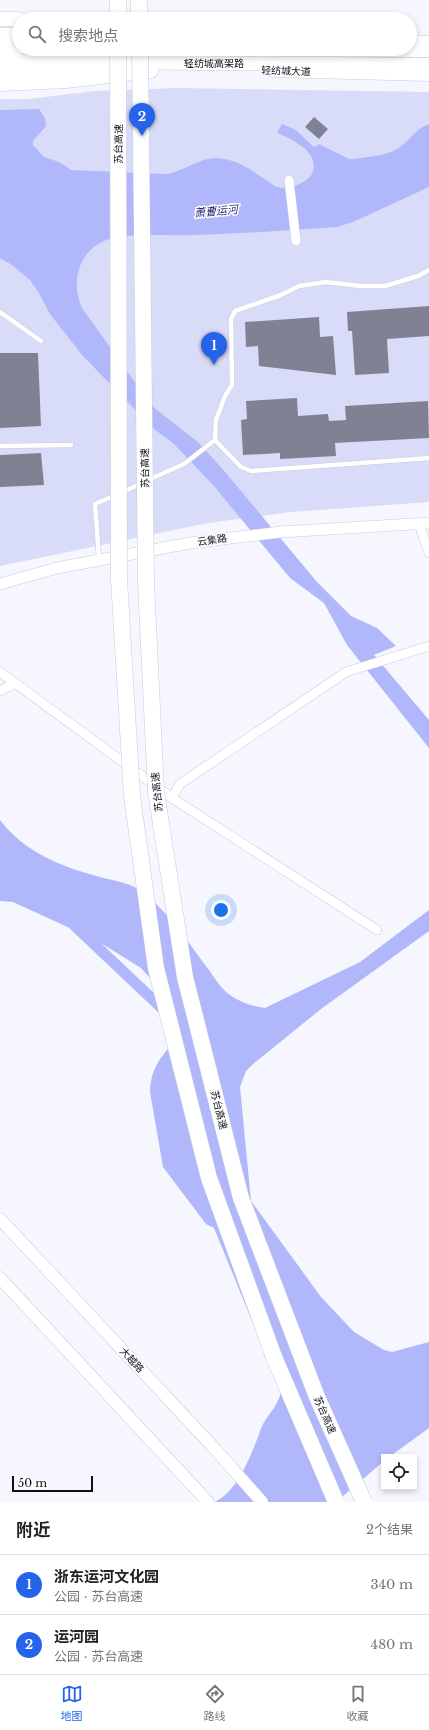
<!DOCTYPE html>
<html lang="zh">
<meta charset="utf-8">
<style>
:root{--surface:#fff;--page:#f6f6f6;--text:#222;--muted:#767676;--line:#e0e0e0;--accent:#2563eb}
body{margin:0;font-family:"Libre Baskerville","Noto Sans SC",serif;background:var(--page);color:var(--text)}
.controls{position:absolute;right:12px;bottom:12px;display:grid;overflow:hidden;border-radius:0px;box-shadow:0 2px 6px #0003}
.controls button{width:36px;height:36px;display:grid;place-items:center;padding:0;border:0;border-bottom:1px solid var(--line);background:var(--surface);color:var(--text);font:20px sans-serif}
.scale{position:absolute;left:12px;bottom:10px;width:81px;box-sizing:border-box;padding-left:4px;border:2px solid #0f1016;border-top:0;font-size:11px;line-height:14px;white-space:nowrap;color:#0f1016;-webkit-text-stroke:3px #fff;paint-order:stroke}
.you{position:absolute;left:221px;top:910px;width:14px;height:14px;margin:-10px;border:3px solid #fff;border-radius:50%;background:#1a73e8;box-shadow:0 0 0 6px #1a73e833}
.badge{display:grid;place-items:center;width:26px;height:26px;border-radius:50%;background:var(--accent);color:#fff;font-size:13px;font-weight:700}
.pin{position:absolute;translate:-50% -33px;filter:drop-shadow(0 1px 2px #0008)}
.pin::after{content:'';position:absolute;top:21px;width:14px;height:12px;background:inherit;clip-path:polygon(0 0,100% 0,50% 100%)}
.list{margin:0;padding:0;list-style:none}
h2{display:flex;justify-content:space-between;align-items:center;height:52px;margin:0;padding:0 16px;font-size:17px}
h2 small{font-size:13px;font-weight:400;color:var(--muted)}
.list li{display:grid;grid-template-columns:26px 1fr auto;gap:12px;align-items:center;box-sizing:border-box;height:60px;padding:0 16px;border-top:1px solid var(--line)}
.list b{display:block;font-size:15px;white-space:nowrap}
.list p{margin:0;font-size:13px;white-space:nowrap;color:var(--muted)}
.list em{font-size:13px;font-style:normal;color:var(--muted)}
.icon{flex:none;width:22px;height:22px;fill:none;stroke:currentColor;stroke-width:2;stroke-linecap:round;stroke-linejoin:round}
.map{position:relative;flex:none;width:429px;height:1502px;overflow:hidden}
.search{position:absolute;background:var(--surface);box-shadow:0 2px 6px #0003;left:12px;right:12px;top:12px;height:44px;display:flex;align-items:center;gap:10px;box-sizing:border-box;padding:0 14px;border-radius:22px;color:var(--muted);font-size:15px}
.sheet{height:172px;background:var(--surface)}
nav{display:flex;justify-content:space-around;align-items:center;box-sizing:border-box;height:56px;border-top:1px solid var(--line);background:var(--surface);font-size:11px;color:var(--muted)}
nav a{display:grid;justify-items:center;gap:2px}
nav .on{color:var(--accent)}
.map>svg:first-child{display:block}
.green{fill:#d9dcf8}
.water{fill:#b1b7fb}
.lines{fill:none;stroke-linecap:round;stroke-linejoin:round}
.canal{stroke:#b1b7fb;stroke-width:11}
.building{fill:#808294}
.service-casing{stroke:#c8cbde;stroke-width:5.5}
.minor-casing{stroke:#c8cbde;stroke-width:10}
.tertiary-casing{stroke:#c8cbde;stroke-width:12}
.secondary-casing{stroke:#c8cbde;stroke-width:13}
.primary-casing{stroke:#c8cbde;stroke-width:15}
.trunk-casing{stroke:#c8cbde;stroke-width:15}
.motorway-casing{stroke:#c8cbde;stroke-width:17}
.service{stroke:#fff;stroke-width:4.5}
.minor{stroke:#fff;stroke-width:9}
.tertiary{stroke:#fff;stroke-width:11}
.secondary{stroke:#fff;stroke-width:12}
.primary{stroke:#fff;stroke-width:14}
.trunk{stroke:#fff;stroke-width:14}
.motorway{stroke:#fff;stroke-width:16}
.motorway-bridge-casing{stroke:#c8cbde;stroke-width:17;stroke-linecap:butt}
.motorway-bridge{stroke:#fff;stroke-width:16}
.labels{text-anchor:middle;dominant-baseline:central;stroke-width:3;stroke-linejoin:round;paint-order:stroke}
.street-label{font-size:10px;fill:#0f1016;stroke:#fff}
.water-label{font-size:11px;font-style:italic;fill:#2e2976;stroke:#fff}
</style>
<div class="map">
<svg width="429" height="1502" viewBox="0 0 429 1502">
<rect width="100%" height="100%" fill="#f5f6fe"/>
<g class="green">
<path d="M177,88L429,92V129L398,152L355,159H351L319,144L314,147L296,130L278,133C292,139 323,155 311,175C306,183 288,190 278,187C273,186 269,182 265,179C250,169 234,158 215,158C197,159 184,170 167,174L76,171L44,157L33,145L0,140V99H28L96,91Z"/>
<path d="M429,169V502L291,512L208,523L0,566V197L89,227Z"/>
</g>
<g class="water">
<path d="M39,109L45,118L46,126L33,141V145L44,157L59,162L72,170L167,174C184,170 198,159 215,158C235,158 250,169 265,179C269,182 274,186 278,187C288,190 306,183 311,175C323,154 292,139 277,133L282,124L296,130L314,147L319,144L350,159H354C366,157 388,155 397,149C409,142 415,129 429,124V187L353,222L337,227C290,230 242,234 194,235C170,236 125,232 104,241C77,253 71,284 82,308L152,406L199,443L226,473L317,582L351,616L377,628L396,646L374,655L429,720V748L347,645L324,603L290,578L213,485L174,444L154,429L82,355L50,314L39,293L30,280L12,265L0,258V110Z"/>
<path d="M0,820C24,852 62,867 100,877C115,881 133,883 145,894C170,914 190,945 209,970C214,977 218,984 224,990C234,1000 250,1006 265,1008L360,962L429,910V931L321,1009L253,1064L246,1071L240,1087L251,1201L321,1297L354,1332L384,1350L392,1352L429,1342V1428L389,1457H384V1461L336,1502H215C237,1490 247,1464 256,1442C259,1436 260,1429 263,1424C270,1412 277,1407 281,1392L214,1228L206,1224L163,1167L150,1092C151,1070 158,1061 171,1045L159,988L141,968L96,940L13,902L0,901Z"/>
</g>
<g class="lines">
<path class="canal" d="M74,925L167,1013"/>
</g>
<g class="building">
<path d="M314,117L328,129L319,139L305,127Z"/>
<path d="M429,306V336L387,339L389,373L355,375L352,331H348L347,312Z"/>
<path d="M319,317L320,337L333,336L336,375L259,366L258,346L246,347L245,322Z"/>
<path d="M0,353H38L41,426L0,428Z"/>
<path d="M297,398L298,416L328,414L329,421L346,420L345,406L428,401L429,438L335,443L336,456L280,459V453L243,455L241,420L247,419L246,401Z"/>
<path d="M41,453L44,485L0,487V455Z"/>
</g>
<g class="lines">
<defs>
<g id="service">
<path d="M429,270L418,276L385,286H361L326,282L299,286L281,295L235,311L231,319L232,385L225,396L216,420L215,440L241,467L251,471L429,458"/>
<path d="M0,312L41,341"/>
<path d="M0,446L71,445"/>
<path d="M148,480L184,464L215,440"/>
<path d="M123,492L142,483"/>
<path d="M99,559L95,504L116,495"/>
</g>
<g id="minor">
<path d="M289,180L296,241"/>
<path d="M419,524L429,553"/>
<path d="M0,672L172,798L377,930"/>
<path d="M0,691L15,683"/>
<path d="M172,798L180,784L346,672L429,646"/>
</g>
<path id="tertiary" d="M0,584L57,568L190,543L281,532L429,523"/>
<g id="secondary">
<path d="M0,1219L215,1449L262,1502"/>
<path d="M0,1278L208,1502"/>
</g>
<g id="primary">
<path d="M0,35H19"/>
<path d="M410,42L429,43"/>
<path d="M272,70L429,74"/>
<path d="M0,71L108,68"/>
</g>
<g id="trunk">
<path d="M0,19H19"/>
<path d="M0,48H19"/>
<path d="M216,49L429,50"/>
<path d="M0,61L429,65"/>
<path d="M0,84L66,81L151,71"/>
</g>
<g id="motorway">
<path d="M118,0V19"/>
<path d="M139,0V19"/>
</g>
</defs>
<use href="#service" class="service-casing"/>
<use href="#minor" class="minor-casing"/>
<use href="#tertiary" class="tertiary-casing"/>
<use href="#secondary" class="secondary-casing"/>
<use href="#primary" class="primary-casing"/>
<use href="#trunk" class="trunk-casing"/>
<use href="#motorway" class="motorway-casing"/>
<use href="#service" class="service"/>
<use href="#minor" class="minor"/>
<use href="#tertiary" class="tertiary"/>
<use href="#secondary" class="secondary"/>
<use href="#primary" class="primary"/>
<use href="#trunk" class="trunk"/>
<use href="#motorway" class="motorway"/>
<defs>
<g id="motorway-bridge">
<path d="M118,49L119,579L132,796L156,968L209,1178L274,1357L336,1502"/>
<path d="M140,49L146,583L156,792L185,977L241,1198L317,1397L364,1502"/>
</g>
</defs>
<use href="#motorway-bridge" class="motorway-bridge-casing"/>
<use href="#motorway-bridge" class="motorway-bridge"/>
</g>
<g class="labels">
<g class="street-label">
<text x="214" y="63">轻纺城高架路</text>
<text transform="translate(286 71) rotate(2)">轻纺城大道</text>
<text transform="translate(118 144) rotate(-90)">苏台高速</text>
<text transform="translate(145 468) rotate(-91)">苏台高速</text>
<text transform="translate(212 540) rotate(-8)">云集路</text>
<text transform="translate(157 792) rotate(-96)">苏台高速</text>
<text transform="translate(219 1110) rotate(76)">苏台高速</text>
<text transform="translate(132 1360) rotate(47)">大越路</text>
<text transform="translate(325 1415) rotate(66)">苏台高速</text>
</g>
<g class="water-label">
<text transform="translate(216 211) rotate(-5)">萧曹运河</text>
</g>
</g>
</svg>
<div class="controls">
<button><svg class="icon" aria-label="locate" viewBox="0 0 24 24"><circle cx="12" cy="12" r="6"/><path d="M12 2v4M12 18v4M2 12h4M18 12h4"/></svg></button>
</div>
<div class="scale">50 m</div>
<div class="you"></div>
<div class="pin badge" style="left:214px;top:365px">1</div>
<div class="pin badge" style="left:142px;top:136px">2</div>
<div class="search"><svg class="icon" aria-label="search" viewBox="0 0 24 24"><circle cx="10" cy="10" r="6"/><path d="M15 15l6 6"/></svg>搜索地点</div>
</div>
<section class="sheet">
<h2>附近<small>2个结果</small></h2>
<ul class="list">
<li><span class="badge">1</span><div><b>浙东运河文化园</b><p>公园 · 苏台高速</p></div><em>340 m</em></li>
<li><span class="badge">2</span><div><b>运河园</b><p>公园 · 苏台高速</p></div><em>480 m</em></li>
</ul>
</section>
<nav>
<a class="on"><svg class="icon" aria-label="map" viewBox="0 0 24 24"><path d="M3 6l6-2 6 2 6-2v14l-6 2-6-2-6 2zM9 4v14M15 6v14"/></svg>地图</a>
<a><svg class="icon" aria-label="directions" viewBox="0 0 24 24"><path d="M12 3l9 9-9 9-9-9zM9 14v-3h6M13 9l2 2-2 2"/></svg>路线</a>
<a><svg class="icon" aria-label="saved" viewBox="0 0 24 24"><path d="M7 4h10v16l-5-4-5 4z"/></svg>收藏</a>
</nav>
